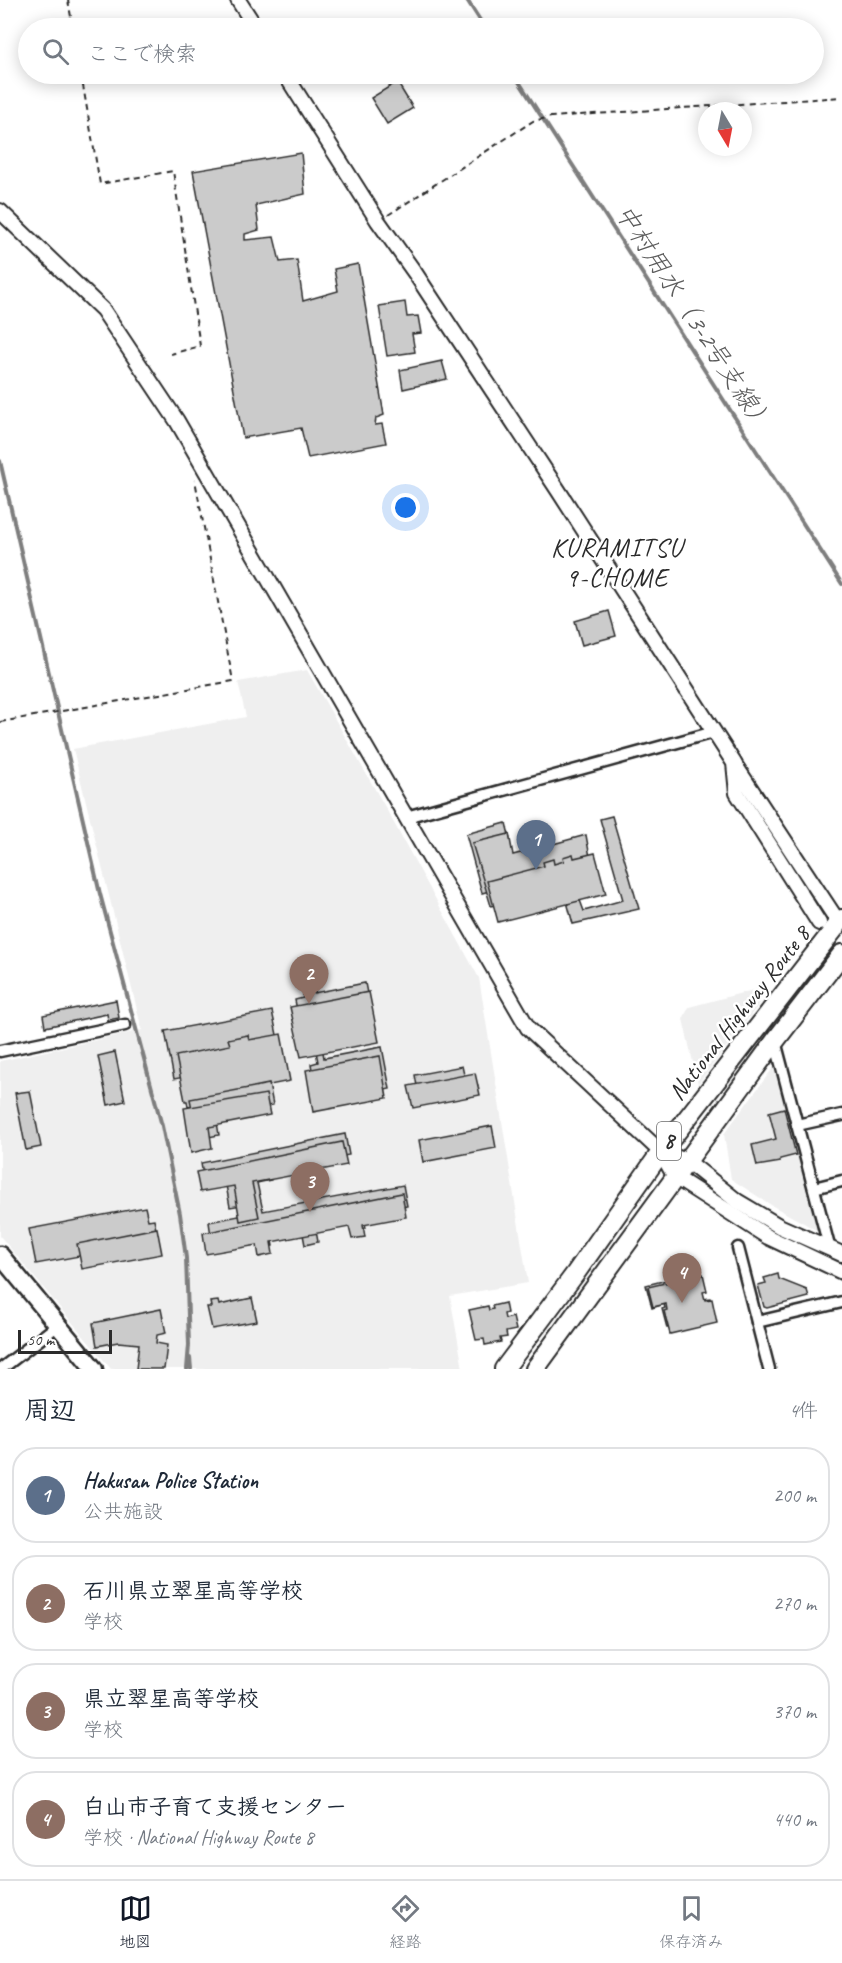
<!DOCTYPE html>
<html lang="ja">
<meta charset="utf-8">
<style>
:root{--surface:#fff;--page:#f6f6f7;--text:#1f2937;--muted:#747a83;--line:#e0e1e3;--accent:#111827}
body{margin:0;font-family:Caveat,"Klee One",sans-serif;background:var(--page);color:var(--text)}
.compass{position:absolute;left:698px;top:102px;width:54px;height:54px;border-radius:50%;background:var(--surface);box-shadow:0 3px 15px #0003;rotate:170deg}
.scale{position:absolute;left:18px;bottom:15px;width:94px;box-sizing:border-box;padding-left:6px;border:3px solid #2b2b2b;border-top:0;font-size:16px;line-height:21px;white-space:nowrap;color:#2b2b2b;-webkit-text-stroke:4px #fff;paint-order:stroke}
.you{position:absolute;left:406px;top:508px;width:21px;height:21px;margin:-15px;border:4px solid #fff;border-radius:50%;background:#1a73e8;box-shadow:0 0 0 9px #1a73e833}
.badge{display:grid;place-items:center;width:39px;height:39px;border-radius:50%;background:var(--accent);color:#fff;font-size:20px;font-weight:700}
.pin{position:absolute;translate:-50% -50px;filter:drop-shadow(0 2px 3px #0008)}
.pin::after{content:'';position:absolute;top:32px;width:21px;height:18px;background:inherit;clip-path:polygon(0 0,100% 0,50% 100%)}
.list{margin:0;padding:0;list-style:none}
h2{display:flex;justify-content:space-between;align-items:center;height:78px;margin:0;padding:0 24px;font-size:26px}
h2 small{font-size:20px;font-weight:400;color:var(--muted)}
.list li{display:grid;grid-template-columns:39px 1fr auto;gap:18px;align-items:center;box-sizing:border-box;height:96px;margin:0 12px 12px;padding:0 12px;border:2px solid var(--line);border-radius:24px}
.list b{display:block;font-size:22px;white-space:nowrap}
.list p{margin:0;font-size:20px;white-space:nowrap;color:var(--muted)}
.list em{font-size:20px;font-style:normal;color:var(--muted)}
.icon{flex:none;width:33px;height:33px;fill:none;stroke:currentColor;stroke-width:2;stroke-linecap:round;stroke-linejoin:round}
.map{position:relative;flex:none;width:842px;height:1369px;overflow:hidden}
.search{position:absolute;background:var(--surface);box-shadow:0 3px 15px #0003;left:18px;right:18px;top:18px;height:66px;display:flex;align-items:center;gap:15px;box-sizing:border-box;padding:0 21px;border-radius:33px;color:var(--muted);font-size:22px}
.sheet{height:510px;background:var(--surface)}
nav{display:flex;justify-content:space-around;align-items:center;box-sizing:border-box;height:84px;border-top:2px solid var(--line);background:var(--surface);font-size:16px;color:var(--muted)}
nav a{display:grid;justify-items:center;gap:3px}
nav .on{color:var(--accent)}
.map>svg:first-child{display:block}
.built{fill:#efefef}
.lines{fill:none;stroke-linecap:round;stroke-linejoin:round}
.stream{stroke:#7e7e7e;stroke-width:4}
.building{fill:#cbcbcb;stroke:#2b2b2b;stroke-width:1.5}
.street-casing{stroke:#2b2b2b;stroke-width:15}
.secondary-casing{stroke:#2b2b2b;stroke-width:18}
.primary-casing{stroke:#2b2b2b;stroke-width:21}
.highway-casing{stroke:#2b2b2b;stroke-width:22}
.path{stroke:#2b2b2b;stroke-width:2;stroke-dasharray:6 4.5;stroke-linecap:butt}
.street{stroke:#fff;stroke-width:10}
.secondary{stroke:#fff;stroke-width:14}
.primary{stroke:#fff;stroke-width:16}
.highway{stroke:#fff;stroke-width:18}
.labels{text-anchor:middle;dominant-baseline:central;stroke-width:5;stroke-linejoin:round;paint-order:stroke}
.shield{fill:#fff;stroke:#6b6b6b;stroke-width:1.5}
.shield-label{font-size:22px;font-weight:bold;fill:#2b2b2b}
.street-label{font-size:24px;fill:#2b2b2b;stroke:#fff}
.water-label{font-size:26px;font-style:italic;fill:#5c5c5c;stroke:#fff}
.neighbourhood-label{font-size:26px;letter-spacing:1.5px;fill:#2b2b2b;stroke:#fff}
</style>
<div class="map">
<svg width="842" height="1369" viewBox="0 0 842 1369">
<rect width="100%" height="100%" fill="#fff"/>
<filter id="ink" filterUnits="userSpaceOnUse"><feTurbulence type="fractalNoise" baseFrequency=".0167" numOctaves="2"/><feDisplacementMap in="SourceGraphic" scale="12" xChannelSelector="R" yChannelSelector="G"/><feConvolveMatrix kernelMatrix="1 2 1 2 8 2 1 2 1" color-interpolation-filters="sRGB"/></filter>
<g filter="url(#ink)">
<g class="built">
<path d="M307,670L384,805L479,978L528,1283L450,1296L463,1369H111L0,1236V1061L142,1030L73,749L246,717L238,682Z"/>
<path d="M757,989L760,1003L698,1084L683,1019L689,1007Z"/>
<path d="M776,1064L820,1232L771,1205L731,1179L724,1134Z"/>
</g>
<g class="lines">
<g class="stream">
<path d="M467,0L485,28"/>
<path d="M514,74L842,584"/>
<path d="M0,461L100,894L162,1126L180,1214L186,1258L189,1345L187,1369"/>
<path d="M190,1358L191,1369"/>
</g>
</g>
<g class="building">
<path d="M397,82L413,108L387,124L371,98Z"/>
<path d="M301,153L305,194L256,205L259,230L245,234V240L274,237L280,262L297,260L303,301L338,291L334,269L358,264L384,415L376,418L375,425L382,424L386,443L308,458L301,428L243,438L193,171Z"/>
<path d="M405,302L407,317L418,316L421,333L412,334L415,352L387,356L379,306Z"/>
<path d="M442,361L447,379L403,389L400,370Z"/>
<path d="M609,611L616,636L582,645L575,621Z"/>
<path d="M612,816L639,909L573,924L566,898L578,895L584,911L623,900L600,819Z"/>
<path d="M506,823L510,839L481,846L493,890L482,893L466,834Z"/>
<path d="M509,834L513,855L586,835L595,885L491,906L472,843Z"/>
<path d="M595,853L606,894L498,922L487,881L544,866L543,862L553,859L554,864L564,861L563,857L573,854L574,858Z"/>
<path d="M365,983L375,1035L322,1046L324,1058L382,1047L390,1089L318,1103L311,1064L318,1062L315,1046L304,1047L295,1000L303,998V995Z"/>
<path d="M369,992L379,1042L301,1057L290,1007Z"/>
<path d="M116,1000L119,1018L108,1020L107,1014L45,1027L43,1015Z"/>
<path d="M272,1011L282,1059L174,1079L165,1031Z"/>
<path d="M281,1034L290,1081L205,1098L206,1104L188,1107L187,1101H185L176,1056L230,1045L228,1039L248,1035L249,1040Z"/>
<path d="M115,1052L125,1101L108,1105L98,1056Z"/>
<path d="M380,1056L387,1098L313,1112L306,1070Z"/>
<path d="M462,1066L467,1088L419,1097L415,1075Z"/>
<path d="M475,1073L480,1095L413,1108L408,1086Z"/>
<path d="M269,1084L273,1105L216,1116L219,1135L198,1139L190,1099Z"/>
<path d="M30,1091L41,1147L26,1150L15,1093Z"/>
<path d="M266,1094L270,1115L209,1127L212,1148L191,1153L184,1108Z"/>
<path d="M784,1108L796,1155L780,1159V1162L757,1166L752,1145L776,1139L769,1112Z"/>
<path d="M492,1126L496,1148L423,1162L419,1140Z"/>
<path d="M345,1134L349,1155L269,1170L271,1180L257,1183L263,1211L403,1185L407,1206L363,1215L366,1228L356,1230L354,1218L315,1225L318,1242L305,1245L301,1224L270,1230L273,1246L264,1248L261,1233L212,1242L209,1222L244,1215L242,1205L230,1207L226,1185L237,1183L236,1176L204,1182L201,1163Z"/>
<path d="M342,1142L347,1165L252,1183L259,1217L240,1221L234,1186L200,1192L196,1172Z"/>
<path d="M402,1193L406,1217L363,1225L365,1237L352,1239L349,1227L271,1242L273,1254L259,1257L257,1245L206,1254L203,1233Z"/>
<path d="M145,1207L148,1220L154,1219L159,1245L129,1251L128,1247L36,1264L29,1229Z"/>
<path d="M157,1228L162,1254L82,1269L77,1244Z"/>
<path d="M699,1272L703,1290L700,1291L702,1299L710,1298L714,1316L667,1328L662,1309L665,1308L664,1304L652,1308L646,1285Z"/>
<path d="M703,1274L707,1291L703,1292L705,1300L712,1299L717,1323L670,1334L664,1311L667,1310L666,1304L653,1307L648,1287Z"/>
<path d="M778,1274L779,1279L807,1290L809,1297L767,1308L764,1307L758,1285L766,1283L764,1278Z"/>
<path d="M252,1298L257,1321L212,1329L207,1307H211L210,1302L218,1301L219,1305Z"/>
<path d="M505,1303L507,1313L504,1314L505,1319L513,1317L516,1330L506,1332L507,1337L500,1338L501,1342L485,1345L484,1339L476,1340L469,1310L488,1306L489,1310L493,1309L492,1306Z"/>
<path d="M161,1309L166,1333L157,1335L156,1343L167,1345L164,1369H136L139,1344L118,1342L97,1346L93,1323Z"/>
</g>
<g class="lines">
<defs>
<g id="street">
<path d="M406,817L714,732"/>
<path d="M775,1041L830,1250"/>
<path d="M0,1051L125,1025"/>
<path d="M797,1125L842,1115"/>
<path d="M814,1188L842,1181"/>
<path d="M738,1248L769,1369"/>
<path d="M757,1322L842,1302"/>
<path d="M1,1369L58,1325"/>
</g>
<g id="secondary">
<path d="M238,0L256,28"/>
<path d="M285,74L378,221L415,273L558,490L734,763L737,793L819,923"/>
<path d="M0,211L103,310L177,421L528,1028L661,1152L675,1177L768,1237L842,1272"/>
<path d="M735,765L839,923"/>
<path d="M661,1152L687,1161L737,1201L779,1226L842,1254"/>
</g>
<path id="primary" d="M0,1255L94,1369"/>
<g id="highway">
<path d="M504,1369L575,1274L661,1152L842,919"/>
<path d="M535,1369L775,1041L842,954"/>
</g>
</defs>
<use href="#street" class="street-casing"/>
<use href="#secondary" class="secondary-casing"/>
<use href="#primary" class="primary-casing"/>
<use href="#highway" class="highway-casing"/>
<g class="path">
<path d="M68,0L73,28"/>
<path d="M81,74L100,184L173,171L200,346L171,354"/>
<path d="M388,215L533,121L551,117L842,97"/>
<path d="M0,722L233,681L195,480"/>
</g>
<use href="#street" class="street"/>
<use href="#secondary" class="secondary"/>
<use href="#primary" class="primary"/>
<use href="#highway" class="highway"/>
</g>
</g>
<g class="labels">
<rect class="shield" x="657" y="1122" width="24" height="38" rx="4.5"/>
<g class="shield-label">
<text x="669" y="1141">8</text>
</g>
<g class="street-label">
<text transform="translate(739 1013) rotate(-52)">National Highway Route 8</text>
</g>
<g class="water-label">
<text transform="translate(694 318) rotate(57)">中村用水（3-2号支線）</text>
</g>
<g class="neighbourhood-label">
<text x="617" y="547">KURAMITSU<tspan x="617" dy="30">9-CHOME</tspan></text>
</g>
</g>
</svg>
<svg class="compass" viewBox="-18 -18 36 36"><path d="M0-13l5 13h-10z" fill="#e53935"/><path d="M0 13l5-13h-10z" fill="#747a83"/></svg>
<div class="scale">50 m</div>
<div class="you"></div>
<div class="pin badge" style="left:536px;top:870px;background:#5c6f8a">1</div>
<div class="pin badge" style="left:309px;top:1004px;background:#8d6e63">2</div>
<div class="pin badge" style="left:310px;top:1212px;background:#8d6e63">3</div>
<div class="pin badge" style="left:682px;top:1303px;background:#8d6e63">4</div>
<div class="search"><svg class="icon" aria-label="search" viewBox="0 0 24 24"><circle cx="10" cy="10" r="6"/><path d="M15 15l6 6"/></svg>ここで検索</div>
</div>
<section class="sheet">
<h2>周辺<small>4件</small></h2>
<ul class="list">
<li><span class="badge" style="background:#5c6f8a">1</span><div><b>Hakusan Police Station</b><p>公共施設</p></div><em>200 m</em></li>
<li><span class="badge" style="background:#8d6e63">2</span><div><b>石川県立翠星高等学校</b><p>学校</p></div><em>270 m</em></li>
<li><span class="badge" style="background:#8d6e63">3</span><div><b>県立翠星高等学校</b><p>学校</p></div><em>370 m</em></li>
<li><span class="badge" style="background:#8d6e63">4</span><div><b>白山市子育て支援センター</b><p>学校 · National Highway Route 8</p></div><em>440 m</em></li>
</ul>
</section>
<nav>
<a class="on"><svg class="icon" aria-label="map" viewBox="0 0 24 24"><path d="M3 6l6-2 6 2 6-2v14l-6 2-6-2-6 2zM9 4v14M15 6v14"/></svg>地図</a>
<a><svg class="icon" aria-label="directions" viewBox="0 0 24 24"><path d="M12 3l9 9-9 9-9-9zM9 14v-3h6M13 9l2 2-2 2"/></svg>経路</a>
<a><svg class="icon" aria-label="saved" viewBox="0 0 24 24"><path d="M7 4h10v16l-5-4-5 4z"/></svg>保存済み</a>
</nav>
